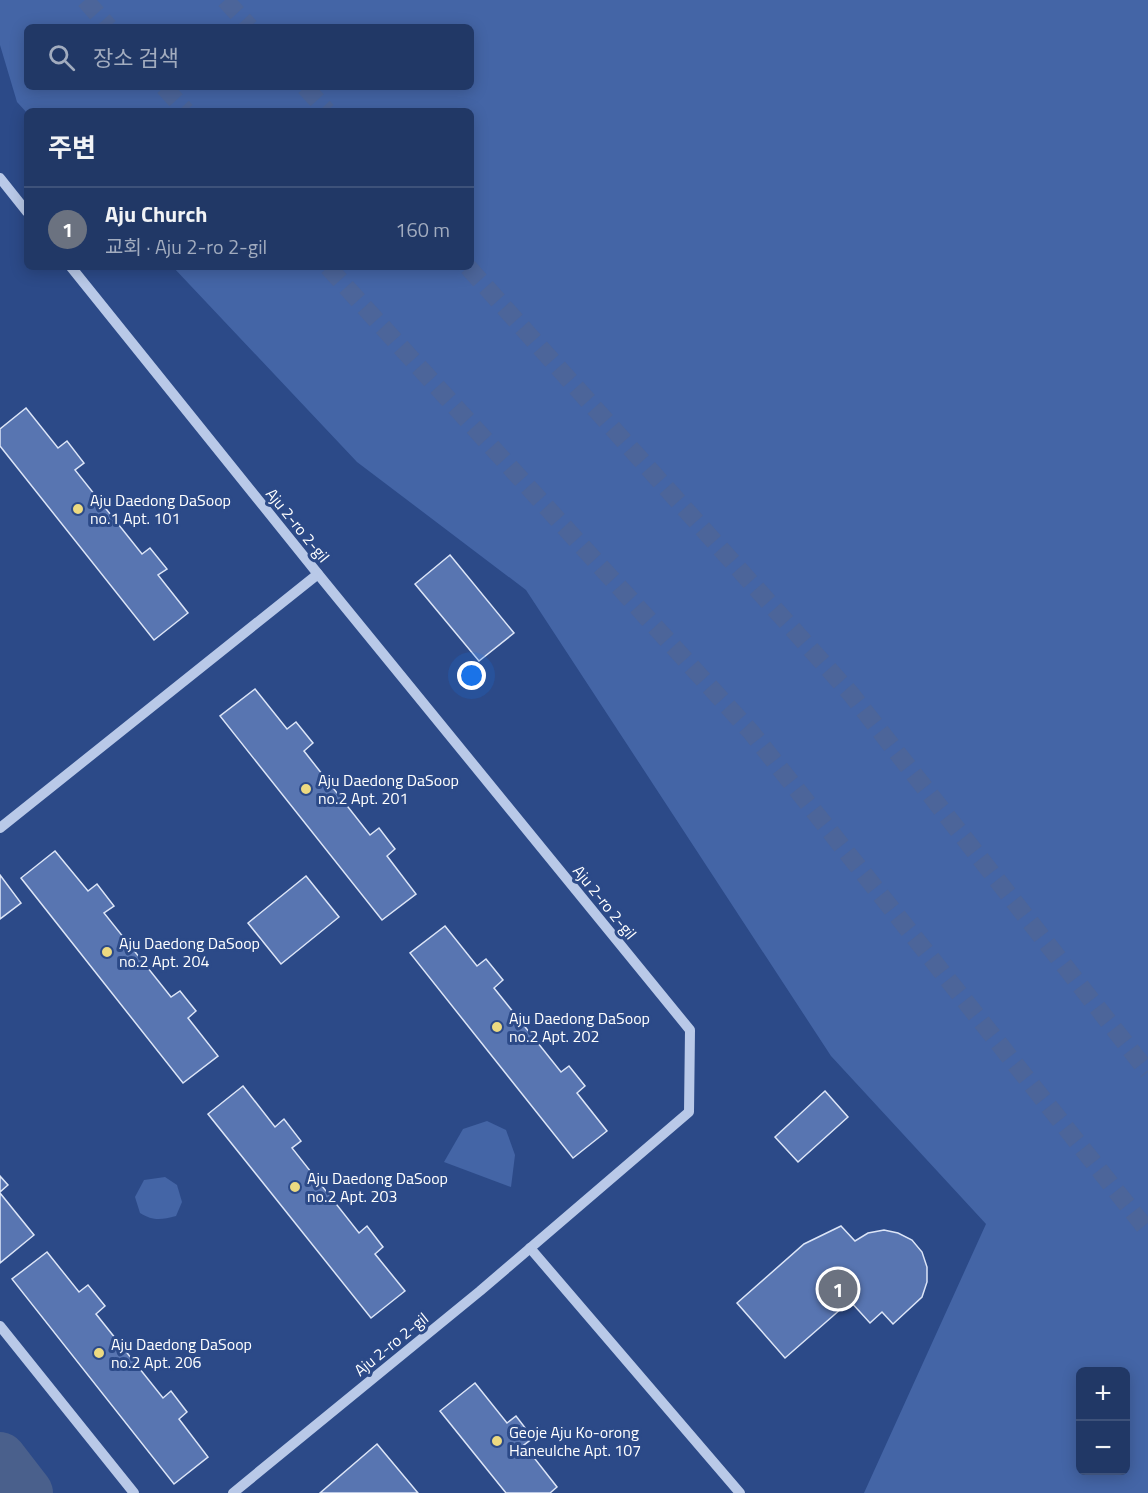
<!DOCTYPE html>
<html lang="ko">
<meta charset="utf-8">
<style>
:root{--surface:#213866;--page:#293f6c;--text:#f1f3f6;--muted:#a2acbf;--line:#3e527a;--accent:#edda81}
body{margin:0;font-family:"Titillium Web","Noto Sans KR",sans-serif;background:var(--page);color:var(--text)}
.controls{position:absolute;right:18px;bottom:18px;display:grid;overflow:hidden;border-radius:9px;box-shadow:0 3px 15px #0003}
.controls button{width:54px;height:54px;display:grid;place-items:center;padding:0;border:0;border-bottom:2px solid var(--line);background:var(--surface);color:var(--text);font:30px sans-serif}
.you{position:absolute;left:472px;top:676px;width:21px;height:21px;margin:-15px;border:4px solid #fff;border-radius:50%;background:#1a73e8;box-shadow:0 0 0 9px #1a73e833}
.badge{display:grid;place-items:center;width:39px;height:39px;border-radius:50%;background:var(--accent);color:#fff;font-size:20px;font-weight:700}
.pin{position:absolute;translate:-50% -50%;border:3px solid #fff;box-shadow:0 2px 6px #0006}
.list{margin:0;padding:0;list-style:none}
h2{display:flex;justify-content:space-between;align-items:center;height:78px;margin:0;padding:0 24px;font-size:26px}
h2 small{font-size:20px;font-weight:400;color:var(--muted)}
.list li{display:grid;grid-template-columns:39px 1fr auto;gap:18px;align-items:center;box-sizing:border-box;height:84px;padding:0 24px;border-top:2px solid var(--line)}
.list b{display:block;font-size:22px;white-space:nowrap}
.list p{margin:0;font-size:20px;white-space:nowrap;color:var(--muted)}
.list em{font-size:20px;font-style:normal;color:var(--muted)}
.icon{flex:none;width:33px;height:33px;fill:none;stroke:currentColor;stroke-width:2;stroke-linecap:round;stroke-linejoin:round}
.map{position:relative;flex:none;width:1148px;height:1493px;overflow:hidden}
.search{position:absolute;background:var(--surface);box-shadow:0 3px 15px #0003;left:24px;top:24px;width:450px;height:66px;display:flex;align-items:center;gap:15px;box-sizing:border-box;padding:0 21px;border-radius:9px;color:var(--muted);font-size:22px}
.panel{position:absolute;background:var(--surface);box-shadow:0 3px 15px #0003;left:24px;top:108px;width:450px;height:162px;border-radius:9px}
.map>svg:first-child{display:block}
.green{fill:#4465a6;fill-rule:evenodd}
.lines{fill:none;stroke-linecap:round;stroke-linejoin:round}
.river{stroke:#4a608c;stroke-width:52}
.building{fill:#5875b1;stroke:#dce5f7;stroke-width:1.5}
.highway-tunnel{stroke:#4c659a;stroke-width:18;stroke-dasharray:18 9;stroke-linecap:butt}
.minor{stroke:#b9c9e8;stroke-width:10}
.poi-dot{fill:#edda81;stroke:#2c4a88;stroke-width:2}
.labels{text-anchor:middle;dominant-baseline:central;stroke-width:6;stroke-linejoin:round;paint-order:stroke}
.poi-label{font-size:16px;fill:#fff;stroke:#2c4a88;text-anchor:start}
.street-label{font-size:16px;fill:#fff;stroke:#2c4a88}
</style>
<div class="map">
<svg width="1148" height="1493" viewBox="0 0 1148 1493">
<rect width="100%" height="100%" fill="#2c4a88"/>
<g class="green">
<path d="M0,0H1148V1493H864L986,1224L831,1056L526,590L357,462L173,267H471V111H27V113L17,102L0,45ZM27,27H471V87H27ZM1080,1372H1126V1470H1080Z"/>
<path d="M487,1121L506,1130L515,1155L511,1187L444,1162L463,1129Z"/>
<path d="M165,1177L177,1185L182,1202L176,1216C161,1220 153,1221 140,1213L135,1197L144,1180Z"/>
</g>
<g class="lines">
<path class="river" d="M0,1458L27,1493"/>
</g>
<g class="building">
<path d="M26,408L58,448L67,441L84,463L75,470L142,554L150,548L167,569L158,575L188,613L154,640L0,446V429Z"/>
<path d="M450,555L514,633L479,661L415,584Z"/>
<path d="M255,689L287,729L296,722L313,743L304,751L370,835L379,828L395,849L387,856L416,894L382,920L220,716Z"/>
<path d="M55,851L88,891L97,884L114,906L104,913L171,997L180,991L196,1011L188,1018L218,1056L183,1083L21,878Z"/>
<path d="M0,875L21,903L0,919Z"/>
<path d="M306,876L339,917L281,964L248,923Z"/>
<path d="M445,926L477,966L486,959L503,980L494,988L561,1072L569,1066L585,1086L577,1093L607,1131L573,1158L410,953Z"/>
<path d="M243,1086L275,1127L284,1119L301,1141L292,1148L359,1233L367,1226L383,1247L375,1254L405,1291L371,1318L208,1114Z"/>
<path d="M825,1091L848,1117L798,1162L775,1137Z"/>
<path d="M0,1176L8,1185L0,1192Z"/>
<path d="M0,1193L34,1235L0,1263Z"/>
<path d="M841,1226L855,1241L868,1233L884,1230L898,1233L912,1240L922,1252L927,1267V1282L922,1297L893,1324L882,1312L870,1323L850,1301L785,1358L737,1303L804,1244Z"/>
<path d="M47,1252L79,1292L88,1285L105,1306L96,1314L163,1398L171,1391L187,1412L179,1419L208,1457L174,1484L12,1279Z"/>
<path d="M475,1383L507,1423L516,1416L533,1438L524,1445L557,1487L550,1493H506L440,1411Z"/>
<path d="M377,1444L418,1493H320Z"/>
</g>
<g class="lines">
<g class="highway-tunnel">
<path d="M85,0L109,27"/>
<path d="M225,0L250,27"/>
<path d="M164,87L186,111"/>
<path d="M305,87L327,111"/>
<path d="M328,267L751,732L1148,1231"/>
<path d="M468,267L851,694L1148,1072"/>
</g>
<g class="minor">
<path d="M0,178L27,212"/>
<path d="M71,267L318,574L690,1030L689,1112L480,1291L233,1493"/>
<path d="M0,828L318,574"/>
<path d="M530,1248L740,1493"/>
<path d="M0,1326L134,1493"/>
</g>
</g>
<g class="poi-dot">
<circle cx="78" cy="509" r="6"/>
<circle cx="306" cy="789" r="6"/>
<circle cx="107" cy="952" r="6"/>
<circle cx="497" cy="1027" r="6"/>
<circle cx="295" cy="1187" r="6"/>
<circle cx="99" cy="1353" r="6"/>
<circle cx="497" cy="1441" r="6"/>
</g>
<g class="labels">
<g class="poi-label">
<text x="90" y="500">Aju Daedong DaSoop<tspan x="90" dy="18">no.1 Apt. 101</tspan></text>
<text x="318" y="780">Aju Daedong DaSoop<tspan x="318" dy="18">no.2 Apt. 201</tspan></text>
<text x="119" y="943">Aju Daedong DaSoop<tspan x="119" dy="18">no.2 Apt. 204</tspan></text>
<text x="509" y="1018">Aju Daedong DaSoop<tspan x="509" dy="18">no.2 Apt. 202</tspan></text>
<text x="307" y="1178">Aju Daedong DaSoop<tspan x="307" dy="18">no.2 Apt. 203</tspan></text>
<text x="111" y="1344">Aju Daedong DaSoop<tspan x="111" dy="18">no.2 Apt. 206</tspan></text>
<text x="509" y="1432">Geoje Aju Ko-orong<tspan x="509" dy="18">Haneulche Apt. 107</tspan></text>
</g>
<g class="street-label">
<text transform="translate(298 525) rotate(51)">Aju 2-ro 2-gil</text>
<text transform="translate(605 902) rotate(51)">Aju 2-ro 2-gil</text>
<text transform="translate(391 1344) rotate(-39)">Aju 2-ro 2-gil</text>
</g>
</g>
</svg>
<div class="controls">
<button>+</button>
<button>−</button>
</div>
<div class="you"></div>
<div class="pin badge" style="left:838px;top:1289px;background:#6b7280">1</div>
<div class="search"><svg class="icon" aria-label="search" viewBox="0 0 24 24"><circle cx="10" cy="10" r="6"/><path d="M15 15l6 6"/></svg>장소 검색</div>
<section class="panel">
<h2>주변<small></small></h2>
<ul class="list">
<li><span class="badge" style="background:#6b7280">1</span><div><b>Aju Church</b><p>교회 · Aju 2-ro 2-gil</p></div><em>160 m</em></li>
</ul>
</section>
</div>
